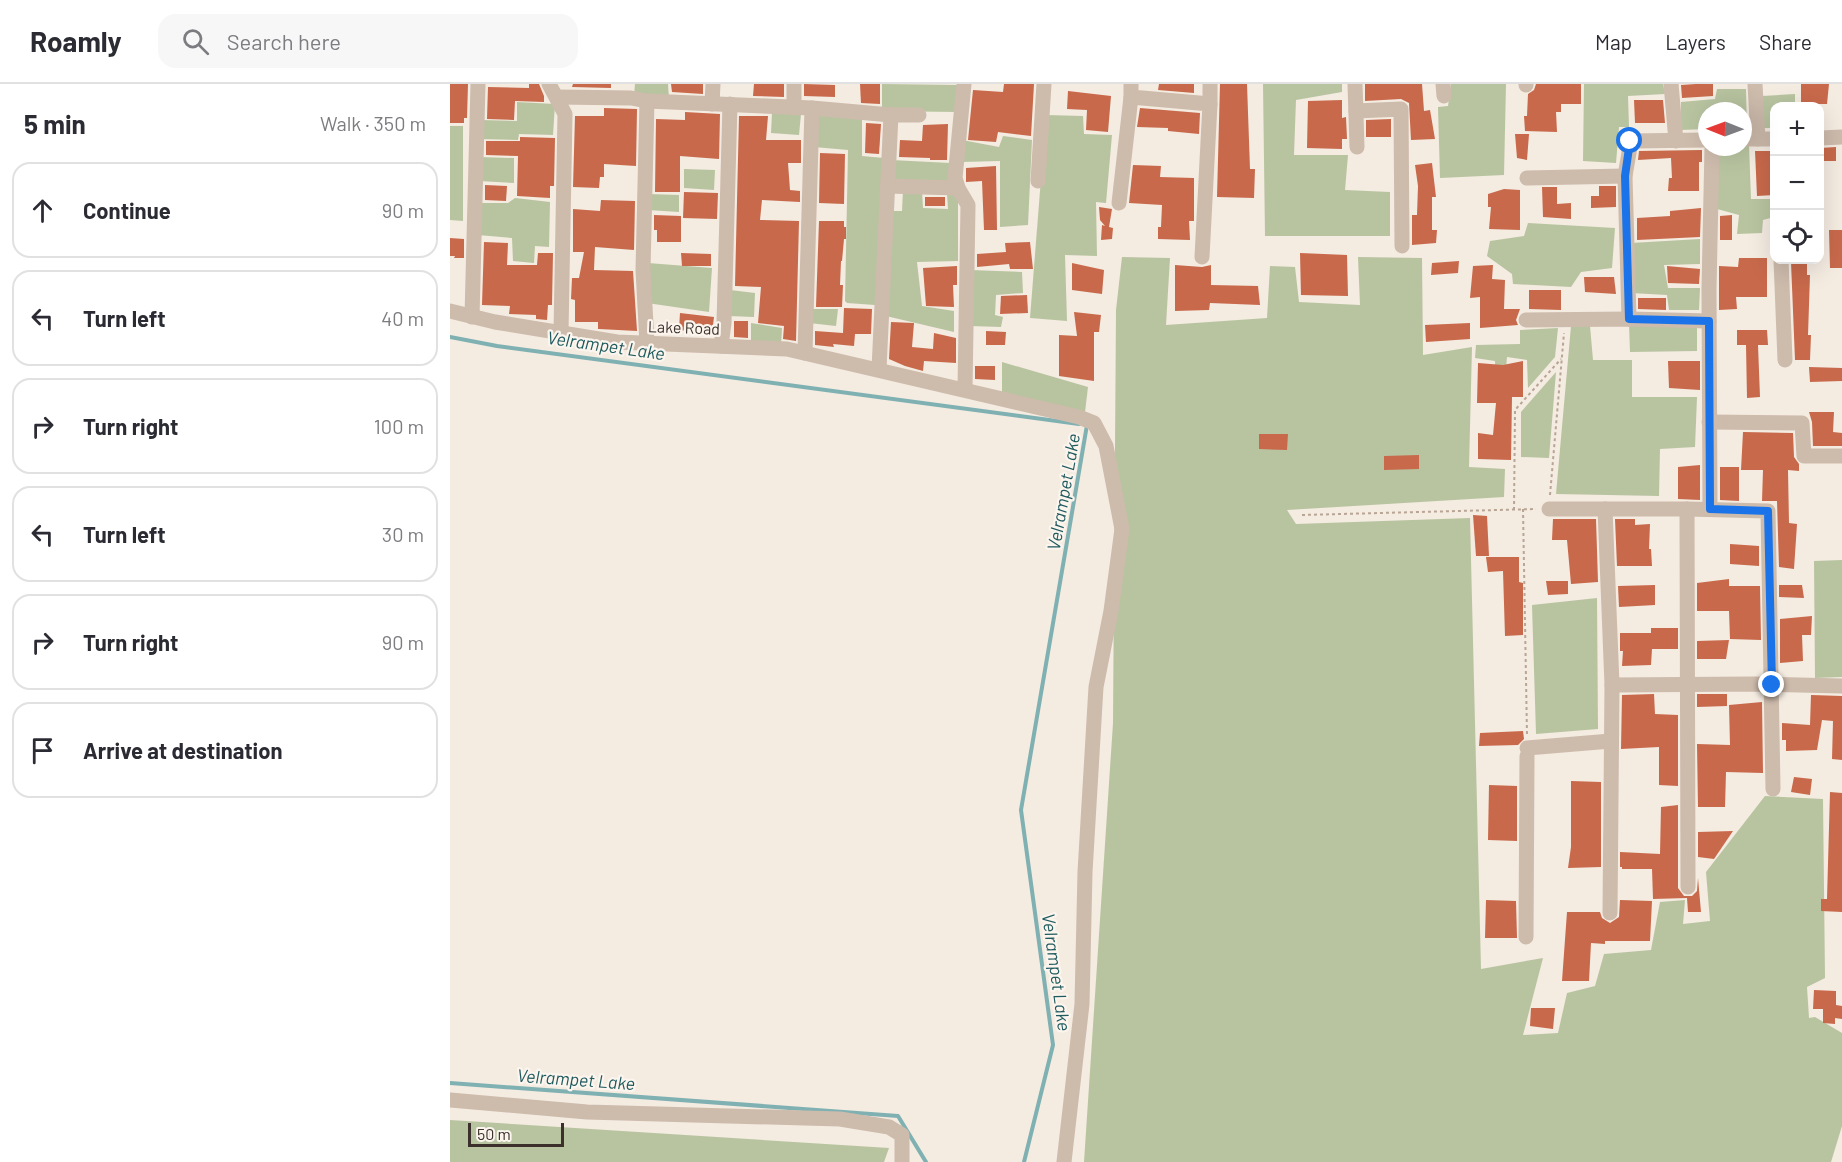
<!DOCTYPE html>
<meta charset="utf-8">
<style>
:root{--surface:#fff;--page:#f7f7f7;--text:#2b2b33;--muted:#7c7c81;--line:#e1e1e2}
body{margin:0;font-family:Barlow,sans-serif;background:var(--page);color:var(--text)}
.controls{position:absolute;right:18px;top:18px;display:grid;overflow:hidden;border-radius:12px;box-shadow:0 6px 24px #0002}
.controls button{width:54px;height:54px;display:grid;place-items:center;padding:0;border:0;border-bottom:2px solid var(--line);background:var(--surface);color:var(--text);font:30px sans-serif}
.compass{position:absolute;left:1248px;top:18px;width:54px;height:54px;border-radius:50%;background:var(--surface);box-shadow:0 6px 24px #0002;rotate:271deg}
.scale{position:absolute;left:18px;bottom:15px;width:96px;box-sizing:border-box;padding-left:6px;border:3px solid #3b302b;border-top:0;font-size:16px;line-height:21px;white-space:nowrap;color:#3b302b;-webkit-text-stroke:4px #fbf5ee;paint-order:stroke}
.stop{position:absolute;width:18px;height:18px;margin:-14px;border:4px solid #1a73e8;border-radius:50%;background:#fff}
.stop.end{background:#1a73e8;border-color:#fff;box-shadow:0 2px 6px #0008}
.list{margin:0;padding:0;list-style:none}
h2{display:flex;justify-content:space-between;align-items:center;height:78px;margin:0;padding:0 24px;font-size:26px}
h2 small{font-size:20px;font-weight:400;color:var(--muted)}
.list li{display:grid;grid-template-columns:39px 1fr auto;gap:18px;align-items:center;box-sizing:border-box;height:96px;margin:0 12px 12px;padding:0 12px;border:2px solid var(--line);border-radius:18px}
.list b{display:block;font-size:22px;white-space:nowrap}
.list em{font-size:20px;font-style:normal;color:var(--muted)}
.icon{flex:none;width:33px;height:33px;fill:none;stroke:currentColor;stroke-width:2;stroke-linecap:round;stroke-linejoin:round}
.map{position:relative;flex:none;width:1392px;height:1078px;overflow:hidden}
header{display:flex;align-items:center;gap:36px;box-sizing:border-box;height:84px;padding:0 30px;background:var(--surface);border-bottom:2px solid var(--line)}
header strong{font-size:28px}
nav{display:flex;gap:33px;margin-inline-start:auto;font-size:21px}
.search{width:420px;height:54px;background:var(--page);display:flex;align-items:center;gap:15px;box-sizing:border-box;padding:0 21px;border-radius:18px;color:var(--muted);font-size:22px}
main{display:flex}
aside{flex:1;background:var(--surface)}
.map>svg:first-child{display:block}
.green{fill:#b8c4a0}
.lines{fill:none;stroke-linecap:round;stroke-linejoin:round}
.stream{stroke:#7fb0b2;stroke-width:4}
.building{fill:#c8694b}
.path{stroke:#b9a596;stroke-width:2;stroke-dasharray:3 3;stroke-linecap:butt}
.minor{stroke:#cdbbac;stroke-width:15}
.route{stroke:#1a73e8;stroke-width:8}
.labels{text-anchor:middle;dominant-baseline:central;stroke-width:4.5;stroke-linejoin:round;paint-order:stroke}
.street-label{font-size:16px;fill:#3b302b;stroke:#fbf5ee}
.water-label{font-size:18px;font-style:italic;fill:#1f5a5e;stroke:#fbf5ee}
</style>
<header>
<strong>Roamly</strong>
<div class="search"><svg class="icon" aria-label="search" viewBox="0 0 24 24"><circle cx="10" cy="10" r="6"/><path d="M15 15l6 6"/></svg>Search here</div>
<nav><a>Map</a><a>Layers</a><a>Share</a></nav>
</header>
<main>
<aside>
<h2>5 min<small>Walk · 350 m</small></h2>
<ul class="list">
<li><svg class="icon" aria-label="ahead" viewBox="0 0 24 24"><path d="M12 20V5M6 11l6-6 6 6"/></svg><div><b>Continue</b></div><em>90 m</em></li>
<li><svg class="icon" aria-label="left" viewBox="0 0 24 24"><path d="M17 20v-9H6M10 6l-5 5 5 5"/></svg><div><b>Turn left</b></div><em>40 m</em></li>
<li><svg class="icon" aria-label="right" viewBox="0 0 24 24"><path d="M7 20v-9h11M14 6l5 5-5 5"/></svg><div><b>Turn right</b></div><em>100 m</em></li>
<li><svg class="icon" aria-label="left" viewBox="0 0 24 24"><path d="M17 20v-9H6M10 6l-5 5 5 5"/></svg><div><b>Turn left</b></div><em>30 m</em></li>
<li><svg class="icon" aria-label="right" viewBox="0 0 24 24"><path d="M7 20v-9h11M14 6l5 5-5 5"/></svg><div><b>Turn right</b></div><em>90 m</em></li>
<li><svg class="icon" aria-label="arrive" viewBox="0 0 24 24"><path d="M6 21V4h12l-3 4 3 4H6"/></svg><div><b>Arrive at destination</b></div></li>
</ul>
</aside>
<div class="map">
<svg width="1392" height="1078" viewBox="0 0 1392 1078">
<rect width="100%" height="100%" fill="#f4ebe1"/>
<g class="green">
<path d="M185,0H218L219,15L184,12Z"/>
<path d="M432,0L510,1L506,28L432,27Z"/>
<path d="M813,0H892V8L846,16L844,71H898L895,106L940,108V152H815Z"/>
<path d="M1001,0H1056L1054,91L990,94L988,23L998,22Z"/>
<path d="M1134,0H1213L1215,10L1178,12L1179,43H1169L1166,79L1133,77Z"/>
<path d="M1267,5H1296L1297,45H1293V27H1257V45L1231,46V18L1265,15Z"/>
<path d="M1345,10V22H1324V44H1313L1312,12Z"/>
<path d="M67,18L105,20L103,51L69,50L68,56L30,55V36L67,37Z"/>
<path d="M366,28L412,33V72L434,74L425,221L397,219L395,217L398,66L364,63Z"/>
<path d="M322,29L351,30L349,51L321,49Z"/>
<path d="M596,31L633,32L634,50L662,51L656,119L646,118L647,172L615,171L617,237L580,234Z"/>
<path d="M0,42H13V137L0,136Z"/>
<path d="M553,52L582,56L578,141L550,143V77L512,78V56L549,63Z"/>
<path d="M1293,61H1299L1301,115H1324V133L1313,136L1312,149L1287,150L1289,131L1267,125L1266,63H1293Z"/>
<path d="M29,73L64,74V99L29,97Z"/>
<path d="M441,76L500,79L499,101L441,99Z"/>
<path d="M234,85L265,86L264,106L234,104Z"/>
<path d="M453,106L472,107L473,124L498,125L497,110H508V177L467,178L472,222L504,227V248L436,232L440,127H452Z"/>
<path d="M198,110L229,111V128L198,126Z"/>
<path d="M65,114L100,118L99,163L85,162L84,179L63,177L62,154L28,151L30,119H58Z"/>
<path d="M1078,139L1165,144L1162,184L1131,188L1121,203L1063,200L1062,190L1037,172L1040,157L1074,152Z"/>
<path d="M1250,155V180L1214,181L1218,204H1250L1249,226H1219L1217,211L1181,209V159Z"/>
<path d="M672,173L720,174L716,241L817,234L820,182L845,183L849,218L910,221L908,173L972,174L973,271L1022,263L1019,383L1055,385L1054,413L837,426L846,440L1020,434L1031,885L1093,874L1073,951L1108,949L1117,909L1145,902L1154,870L1201,866L1210,818L1235,816L1233,840L1260,837L1256,788L1315,712L1373,715L1375,894L1357,903L1359,934L1365,933L1392,949V1042L1381,1078H634L663,639L666,226Z"/>
<path d="M198,179L262,184L259,228L197,219Z"/>
<path d="M520,186L572,188L573,209L546,211L545,231L553,233L551,243L520,242Z"/>
<path d="M280,206L305,209L304,233L279,232Z"/>
<path d="M359,225H388L386,242L359,239Z"/>
<path d="M301,239L332,244L331,262L301,260Z"/>
<path d="M1179,240L1247,241V267L1180,268Z"/>
<path d="M1121,242H1140L1143,276H1182V313H1247L1245,363L1210,365L1209,412L1106,410Z"/>
<path d="M1108,244L1105,273L1078,304L1077,276L1057,273L1054,307L1046,305L1045,277L1025,274L1026,261L1070,260V246Z"/>
<path d="M552,278L638,303L635,328L552,309Z"/>
<path d="M1106,288L1099,374L1071,373V328Z"/>
<path d="M1392,476V593L1365,594L1364,477Z"/>
<path d="M1147,514L1148,645L1086,650L1082,521Z"/>
<path d="M0,1036L439,1064L434,1078H0Z"/>
</g>
<g class="lines">
<g class="stream">
<path d="M0,253L47,262L629,340"/>
<path d="M0,999L448,1032L476,1078"/>
<path d="M574,1078L603,961L571,726L637,341"/>
</g>
</g>
<g class="building">
<path d="M0,0H18L17,34H14V39H0Z"/>
<path d="M79,0H89L94,12V18L65,17L64,36L37,35L38,3L79,4Z"/>
<path d="M123,0H161V4L122,3Z"/>
<path d="M221,0H253V10L222,8Z"/>
<path d="M304,0H334V13L303,12Z"/>
<path d="M354,0L385,1V13L354,12Z"/>
<path d="M410,0H430V20L411,19Z"/>
<path d="M554,0H584L581,52L548,48L546,58L518,56L523,6L553,8Z"/>
<path d="M709,0H744V9L708,6Z"/>
<path d="M770,0H797L800,85H805L804,114L767,113Z"/>
<path d="M915,0H972L974,27L980,26L985,55L961,56L959,19L951,15L915,17Z"/>
<path d="M1086,0H1131V20H1111V28H1106L1107,48L1075,47L1074,32H1077L1078,10L1084,6Z"/>
<path d="M1246,0H1263V12L1232,14L1231,1Z"/>
<path d="M1351,0H1379L1377,20H1351Z"/>
<path d="M618,7L661,12L658,48L636,46L637,26L617,25Z"/>
<path d="M892,16V34L896,33L897,55H892V65L857,64L858,17Z"/>
<path d="M1184,16H1213L1215,39H1185Z"/>
<path d="M154,24L187,25L186,82L154,80V93H150L149,104L123,103L125,32H154Z"/>
<path d="M690,24L750,29L749,50L718,47V44L687,43Z"/>
<path d="M235,28L270,30L269,75L230,72V108H205L206,35L235,36Z"/>
<path d="M289,32H318L316,56H351V79H338L340,106L350,107V118L312,116L310,136L349,137L346,257L333,255L334,242L308,239L311,203L285,202Z"/>
<path d="M941,35V53H916V36Z"/>
<path d="M416,39L431,40L429,70L415,69Z"/>
<path d="M498,40L497,76H480V74L449,73L450,56L472,57L473,41Z"/>
<path d="M1065,50H1079L1077,76L1067,74Z"/>
<path d="M70,53L105,54L104,102H100V114L67,112L68,72L36,71V57H70Z"/>
<path d="M1386,63V77H1370V64Z"/>
<path d="M1252,66V78H1249V107H1218L1219,94H1222L1221,74L1188,76L1189,67Z"/>
<path d="M1305,67H1324V111L1307,112Z"/>
<path d="M370,69L395,70L394,120L369,119Z"/>
<path d="M982,79L986,113H982V146H987L986,159L962,161V131H967L968,102L965,81Z"/>
<path d="M683,81L711,82L710,93L744,94V137H739L740,156L708,155V143H711L712,121L679,119Z"/>
<path d="M546,82L547,146H534L532,97L516,98V84Z"/>
<path d="M35,101L57,102L56,117L35,116Z"/>
<path d="M1149,102H1166V123L1141,124V112H1149Z"/>
<path d="M1092,103H1107V120L1121,119V135L1093,133Z"/>
<path d="M1054,105L1070,106V146L1039,145L1041,123H1038V110Z"/>
<path d="M234,108L268,109L267,135L233,134Z"/>
<rect x="475" y="113" width="20" height="9"/>
<path d="M151,116L185,117L184,166L145,163L144,186L183,187L187,247L149,245H148V238H125V216L121,215L122,194H129L134,168H123V125L150,127Z"/>
<path d="M649,123L662,125L659,143L663,144L662,155L651,156L652,141L655,142L650,136Z"/>
<path d="M1251,124L1250,153L1187,156V134L1220,132V127Z"/>
<path d="M204,131L231,132V158H207V146H204Z"/>
<path d="M1282,131V156H1270V132Z"/>
<path d="M369,137H394V143H396V155H394L392,177H391L390,201H393L392,223H366Z"/>
<path d="M1379,146H1392V184H1380Z"/>
<path d="M0,154L14,155V174H4L5,172H0Z"/>
<path d="M34,158L58,159L57,181H87L88,169H103L102,221H98L97,236L86,235V231L59,230L60,222L32,221Z"/>
<path d="M580,158L583,185H560L559,180L527,183V170L556,168L555,159Z"/>
<path d="M231,169L261,170V182H232Z"/>
<path d="M850,169L897,171L898,212L851,211Z"/>
<path d="M1289,174H1317V213H1286L1287,225L1269,226V182L1288,183Z"/>
<path d="M1009,177L1008,189L981,191L982,179Z"/>
<path d="M1341,178H1357V191H1360L1358,251H1361L1360,276H1345Z"/>
<path d="M622,179L654,186L652,210L622,206Z"/>
<path d="M725,181L752,183L761,181V201L808,202L810,221L760,219L759,226L725,227Z"/>
<path d="M1043,181L1042,195L1055,196L1054,225H1070L1066,236L1068,241L1030,244V213L1020,214L1023,182Z"/>
<path d="M507,182V201H503L504,223L476,222L473,184Z"/>
<path d="M1217,182L1250,185L1249,200L1218,199Z"/>
<path d="M1134,193H1164L1166,210L1135,208Z"/>
<path d="M1079,206H1111V226L1079,225Z"/>
<path d="M577,211L578,229L550,230L551,212Z"/>
<path d="M1188,214H1216V226L1188,225Z"/>
<path d="M394,224L422,225L421,250H405L404,262L383,260L384,263L365,261V247L393,249Z"/>
<path d="M624,228L651,231L649,248H644V297L609,292V251L627,252Z"/>
<path d="M230,229L264,233L262,249L229,246Z"/>
<path d="M284,237H298V254L284,253Z"/>
<path d="M441,238L464,239L462,263L483,265L484,249L506,254V279L474,277L473,287L455,282L439,275Z"/>
<path d="M1020,239V255L976,258L975,241Z"/>
<path d="M1287,246H1317L1318,261H1308L1310,313L1297,314L1296,261H1287Z"/>
<path d="M536,247L556,248L555,261H536Z"/>
<path d="M1073,277V313H1062L1061,376L1028,375V349L1043,351L1046,319H1027L1028,279L1053,281Z"/>
<path d="M1218,277H1250V306L1219,304Z"/>
<path d="M525,282H545V296L525,295Z"/>
<path d="M1359,283L1392,284V297L1360,298Z"/>
<path d="M1359,328H1384L1383,348L1392,349V362H1363L1362,338Z"/>
<path d="M1293,348L1343,349L1344,373L1349,380V387L1338,386L1339,439L1347,440L1344,485L1329,483L1327,417H1312L1313,386H1291Z"/>
<path d="M809,350H838L837,366L809,365Z"/>
<path d="M969,371V385L934,386V372Z"/>
<path d="M1250,381V416L1228,415V383Z"/>
<path d="M1270,383H1289V417L1270,416Z"/>
<path d="M1023,431L1037,432L1039,472H1026Z"/>
<path d="M1103,435H1146L1148,498L1121,500L1117,456H1102Z"/>
<path d="M1165,435H1185V441L1200,440L1199,465H1201L1202,482H1167Z"/>
<path d="M1280,460L1309,462V482L1280,480Z"/>
<path d="M1036,473H1069V498L1073,499V551L1055,552L1053,487L1038,488Z"/>
<path d="M1279,495V502H1310L1311,556L1280,555L1279,527H1247V499Z"/>
<path d="M1096,497H1118V510L1098,511Z"/>
<path d="M1205,501V521L1169,523L1168,502Z"/>
<path d="M1329,501H1352L1354,514L1329,513Z"/>
<path d="M1362,532L1361,551H1352L1353,577L1330,579V535Z"/>
<path d="M1201,544H1228V565H1202L1201,581L1172,582L1173,567H1170V549H1201Z"/>
<path d="M1279,556L1276,575H1247V557Z"/>
<path d="M1204,610L1205,630L1228,631V702L1209,701V663L1171,665L1172,611Z"/>
<path d="M1247,610H1277V622L1247,623Z"/>
<path d="M1361,611L1392,612V676L1382,675L1383,637L1372,636L1367,666L1336,667V656H1332V639L1360,641Z"/>
<path d="M1312,618L1313,689L1276,688L1275,723H1248L1247,660L1280,661L1279,621Z"/>
<path d="M1073,647L1074,655L1068,661L1029,662L1030,649Z"/>
<path d="M1344,693L1362,695L1360,711L1341,708Z"/>
<path d="M1121,697L1151,698V783L1118,784L1121,763Z"/>
<path d="M1039,701L1067,702V757L1038,756Z"/>
<path d="M1380,708L1392,709V828L1371,827V815H1377Z"/>
<path d="M1228,721V804L1234,812H1242L1247,807L1248,794L1251,828H1238L1237,814L1203,815L1202,785H1172V783H1170V768L1210,770L1211,723Z"/>
<path d="M1283,747L1264,775L1248,773V748Z"/>
<path d="M1036,816L1066,817L1067,854H1035Z"/>
<path d="M1170,816L1202,817L1200,857H1155V860L1141,859L1139,897H1112L1117,828H1150L1152,834L1160,839L1169,833Z"/>
<path d="M1364,906L1386,907V921L1392,922V935L1385,934V940L1373,939V925H1363Z"/>
<path d="M1081,924H1105L1103,945L1080,942Z"/>
</g>
<g class="lines">
<g class="path">
<path d="M1100,411L1114,249"/>
<path d="M1073,425L1077,651"/>
<path d="M1064,426L1065,326L1111,275"/>
<path d="M852,431L1086,425"/>
</g>
<g class="minor">
<path d="M99,0L115,30L111,249"/>
<path d="M514,0L505,94L508,104L518,121L515,305"/>
<path d="M681,0V13L760,20L752,173"/>
<path d="M760,0V20"/>
<path d="M905,0L907,63"/>
<path d="M993,0L994,12"/>
<path d="M1076,0V1"/>
<path d="M1221,0L1226,57"/>
<path d="M1305,0L1308,55"/>
<path d="M107,13L181,14L197,17L362,24L441,31H469"/>
<path d="M262,20L263,0"/>
<path d="M344,24V0"/>
<path d="M906,27L951,25L952,162"/>
<path d="M1370,54L1392,53"/>
<path d="M1293,55H1324"/>
<path d="M1077,94L1175,92"/>
<path d="M588,97L594,0"/>
<path d="M437,102L508,104"/>
<path d="M669,119L681,13"/>
<path d="M1331,176L1335,276"/>
<path d="M0,227L45,238L167,258L337,265L629,333L644,339L656,362L672,445L661,527L646,603L635,788L632,920L614,1078"/>
<path d="M22,233L28,0"/>
<path d="M1179,235L1175,92L1181,57L1257,56"/>
<path d="M1076,236L1179,235L1259,237"/>
<path d="M197,259L193,186L197,17"/>
<path d="M271,262L274,239L280,20"/>
<path d="M355,269L362,24"/>
<path d="M429,285L441,31"/>
<path d="M1259,338L1352,339L1354,372H1392"/>
<path d="M1099,425H1237L1318,427L1323,705"/>
<path d="M1155,425L1162,601L1160,829"/>
<path d="M1237,425L1238,803"/>
<path d="M1260,425L1259,205L1262,63"/>
<path d="M1162,601L1305,600L1392,602"/>
<path d="M1077,664L1161,657"/>
<path d="M1076,853L1077,672"/>
<path d="M0,1016L137,1028L390,1035L439,1043L452,1051V1078"/>
</g>
</g>
<g class="lines">
<path class="route" d="M1180,57L1175,92L1179,235L1259,237L1260,425L1318,427L1322,601"/>
</g>
<g class="labels">
<g class="street-label">
<text transform="translate(234 243) rotate(2)">Lake Road</text>
</g>
<g class="water-label">
<text transform="translate(156 261) rotate(8)">Velrampet Lake</text>
<text transform="translate(613 408) rotate(-80)">Velrampet Lake</text>
<text transform="translate(607 888) rotate(82)">Velrampet Lake</text>
<text transform="translate(126 995) rotate(4)">Velrampet Lake</text>
</g>
</g>
</svg>
<div class="controls">
<button>+</button>
<button>−</button>
<button><svg class="icon" aria-label="locate" viewBox="0 0 24 24"><circle cx="12" cy="12" r="6"/><path d="M12 2v4M12 18v4M2 12h4M18 12h4"/></svg></button>
</div>
<svg class="compass" viewBox="-18 -18 36 36"><path d="M0-13l5 13h-10z" fill="#e53935"/><path d="M0 13l5-13h-10z" fill="#7c7c81"/></svg>
<div class="scale">50 m</div>
<div class="stop" style="left:1180px;top:57px"></div>
<div class="stop end" style="left:1322px;top:601px"></div>
</div>
</main>
